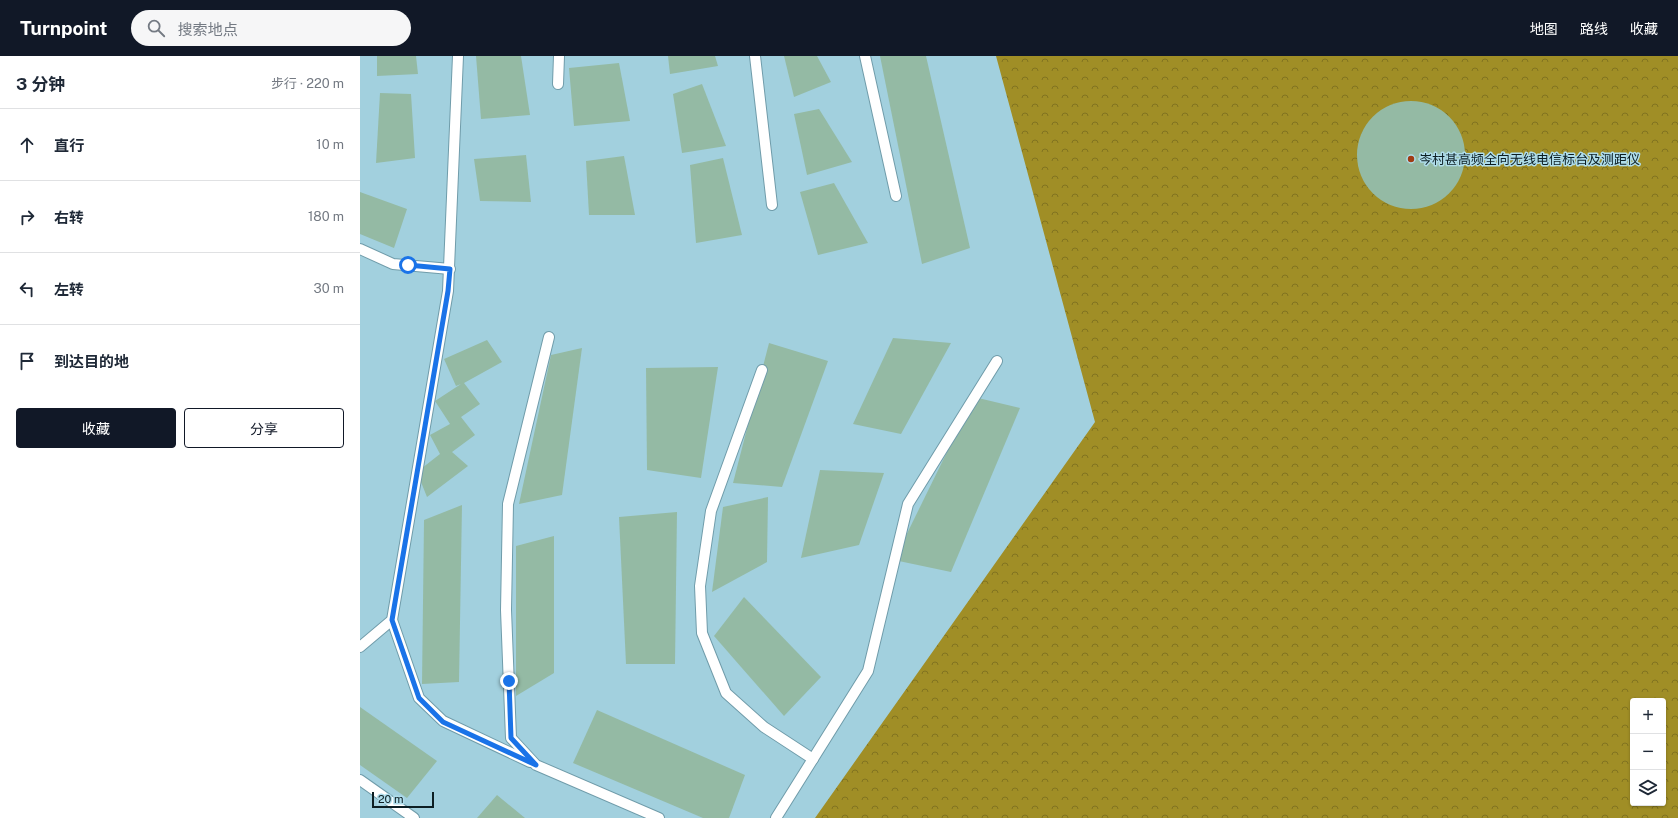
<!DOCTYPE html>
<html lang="zh">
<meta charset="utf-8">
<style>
:root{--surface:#fff;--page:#f6f6f7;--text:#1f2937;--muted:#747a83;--line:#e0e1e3;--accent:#111827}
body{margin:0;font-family:"Public Sans","Noto Sans SC",sans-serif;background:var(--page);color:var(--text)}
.controls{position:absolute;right:12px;bottom:12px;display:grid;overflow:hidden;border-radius:4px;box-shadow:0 1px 3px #0004}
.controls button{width:36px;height:36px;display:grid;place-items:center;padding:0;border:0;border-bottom:1px solid var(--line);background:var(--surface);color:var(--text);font:20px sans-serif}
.scale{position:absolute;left:12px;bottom:10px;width:62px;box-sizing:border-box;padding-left:4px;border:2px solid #0c1e23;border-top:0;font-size:11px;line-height:14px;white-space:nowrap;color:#0c1e23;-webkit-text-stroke:3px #afddeb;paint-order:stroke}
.stop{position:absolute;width:12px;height:12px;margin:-9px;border:3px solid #1a73e8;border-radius:50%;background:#fff}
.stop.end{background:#1a73e8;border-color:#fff;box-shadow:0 1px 4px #0008}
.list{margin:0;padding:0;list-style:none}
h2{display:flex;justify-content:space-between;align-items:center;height:52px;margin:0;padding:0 16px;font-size:17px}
h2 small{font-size:13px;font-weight:400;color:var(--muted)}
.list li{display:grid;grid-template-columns:26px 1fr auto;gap:12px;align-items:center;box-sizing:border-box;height:72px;padding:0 16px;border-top:1px solid var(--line)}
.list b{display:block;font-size:15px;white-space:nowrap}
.list em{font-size:13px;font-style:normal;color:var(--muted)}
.actions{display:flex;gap:8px;padding:12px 16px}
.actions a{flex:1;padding:9px 0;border:1px solid var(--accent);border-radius:4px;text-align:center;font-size:14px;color:var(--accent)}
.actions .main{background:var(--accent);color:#fff}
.icon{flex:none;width:22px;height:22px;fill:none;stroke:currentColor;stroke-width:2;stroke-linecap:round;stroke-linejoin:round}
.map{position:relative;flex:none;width:1318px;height:762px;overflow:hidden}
header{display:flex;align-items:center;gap:24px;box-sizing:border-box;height:56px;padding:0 20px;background:var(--accent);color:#fff}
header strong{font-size:19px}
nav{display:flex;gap:22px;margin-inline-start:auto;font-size:14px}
.search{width:280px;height:36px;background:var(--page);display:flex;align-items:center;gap:10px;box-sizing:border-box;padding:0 14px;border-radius:22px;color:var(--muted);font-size:15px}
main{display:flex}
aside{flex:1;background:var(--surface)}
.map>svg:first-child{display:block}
.forest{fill:url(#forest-crowns);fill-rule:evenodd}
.building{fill:#94baa4}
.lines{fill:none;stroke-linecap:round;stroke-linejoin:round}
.lane-casing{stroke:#709caa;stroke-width:12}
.lane{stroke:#fff;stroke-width:10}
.route{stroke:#1a73e8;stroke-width:5}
.poi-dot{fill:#a13b13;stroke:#afddeb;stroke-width:1.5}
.labels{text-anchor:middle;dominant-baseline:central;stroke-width:3;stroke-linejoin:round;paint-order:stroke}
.poi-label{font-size:13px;fill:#0c1e23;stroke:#afddeb;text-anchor:start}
</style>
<header>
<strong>Turnpoint</strong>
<div class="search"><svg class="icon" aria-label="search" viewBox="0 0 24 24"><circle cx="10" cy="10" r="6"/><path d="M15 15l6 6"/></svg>搜索地点</div>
<nav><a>地图</a><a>路线</a><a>收藏</a></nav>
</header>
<main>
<aside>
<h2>3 分钟<small>步行 · 220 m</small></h2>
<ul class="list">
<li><svg class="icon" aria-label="ahead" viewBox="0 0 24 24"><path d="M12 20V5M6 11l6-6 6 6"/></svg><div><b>直行</b></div><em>10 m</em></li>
<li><svg class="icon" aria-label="right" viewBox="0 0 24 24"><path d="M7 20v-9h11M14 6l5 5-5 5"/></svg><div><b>右转</b></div><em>180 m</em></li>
<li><svg class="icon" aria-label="left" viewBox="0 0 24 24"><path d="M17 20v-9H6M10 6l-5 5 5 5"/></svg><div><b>左转</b></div><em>30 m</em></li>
<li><svg class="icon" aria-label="arrive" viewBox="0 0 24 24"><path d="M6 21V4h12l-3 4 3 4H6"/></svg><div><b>到达目的地</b></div></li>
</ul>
<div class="actions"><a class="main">收藏</a><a>分享</a></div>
</aside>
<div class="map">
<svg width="1318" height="762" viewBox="0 0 1318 762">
<defs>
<pattern id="forest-crowns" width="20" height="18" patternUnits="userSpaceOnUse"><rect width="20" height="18" fill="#a08e26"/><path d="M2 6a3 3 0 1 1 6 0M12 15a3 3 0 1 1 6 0" fill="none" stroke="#817320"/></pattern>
</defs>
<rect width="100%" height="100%" fill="#a2d0de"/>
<path class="forest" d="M636,0H1318V762H455L735,366ZM1273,645H1303V747H1273Z"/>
<g class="building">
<path d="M17,0H56L58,18L17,20Z"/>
<path d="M116,0H161L170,59L121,63Z"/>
<path d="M308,0H355L358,10L310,18Z"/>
<path d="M424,0H457L471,26L434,41Z"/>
<path d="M520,0H566L610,192L562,208Z"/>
<path d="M259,7L270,65L214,70L209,12Z"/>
<path d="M342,28L366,90L322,97L313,38Z"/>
<path d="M20,37L51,38L55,102L16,107Z"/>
<circle cx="1051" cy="99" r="54"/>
<path d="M459,53L492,106L447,119L434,58Z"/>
<path d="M166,99L171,146L120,145L114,103Z"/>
<path d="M264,100L275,159H229L226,105Z"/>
<path d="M363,102L382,179L336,187L330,109Z"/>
<path d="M474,127L508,187L458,199L440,136Z"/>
<path d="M0,136L47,153L34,192L0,178Z"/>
<path d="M533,282L591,287L541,378L493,368Z"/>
<path d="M127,284L142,306L104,327L120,348L101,361L115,379L92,396L108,410L67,441L57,416L80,398L70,379L90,368L75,345L101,328L96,330L84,303Z"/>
<path d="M409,287L468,305L422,431L373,427Z"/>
<path d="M222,292L202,439L159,448L191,299Z"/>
<path d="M358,311L341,422L287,414L286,312Z"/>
<path d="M614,341L660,352L591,516L534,504Z"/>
<path d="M460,414L524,417L499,489L441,502Z"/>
<path d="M408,441L407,506L352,536L363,451Z"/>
<path d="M102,449L99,626L62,628L64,464Z"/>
<path d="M317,456L315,608H266L259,461Z"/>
<path d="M194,480V617L156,640V490Z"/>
<path d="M384,541L461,621L424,660L354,580Z"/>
<path d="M0,651L77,705L47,742L0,709Z"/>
<path d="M237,654L385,719L369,762H343L213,707Z"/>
<path d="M137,739L165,762H117Z"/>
</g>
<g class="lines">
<defs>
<g id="lane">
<path d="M395,0L412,149"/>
<path d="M505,0L536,140"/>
<path d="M198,28L199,0"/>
<path d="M0,193L33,208L90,213"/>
<path d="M189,281L148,448L146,554L151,682L176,709L299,762"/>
<path d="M402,314L351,455L340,530L342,577L366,637L404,671L453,703"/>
<path d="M32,564L59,642L83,665L170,706"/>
<path d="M0,591L32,564L88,235L98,0"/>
<path d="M0,724L54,762"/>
<path d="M416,762L508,615L548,448L637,305"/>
</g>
</defs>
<use href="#lane" class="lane-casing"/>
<use href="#lane" class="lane"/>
</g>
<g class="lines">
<path class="route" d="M48,209L90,213L88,235L32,564L59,642L83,666L176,709L151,682L149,625"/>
</g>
<circle class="poi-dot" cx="1051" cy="103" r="4"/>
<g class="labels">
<g class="poi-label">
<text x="1059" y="103">岑村甚高频全向无线电信标台及测距仪</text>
</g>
</g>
</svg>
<div class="controls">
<button>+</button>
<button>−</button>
<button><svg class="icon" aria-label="layers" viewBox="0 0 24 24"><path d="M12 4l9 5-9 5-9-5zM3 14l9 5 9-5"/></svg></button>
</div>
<div class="scale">20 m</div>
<div class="stop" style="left:48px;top:209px"></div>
<div class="stop end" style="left:149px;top:625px"></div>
</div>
</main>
